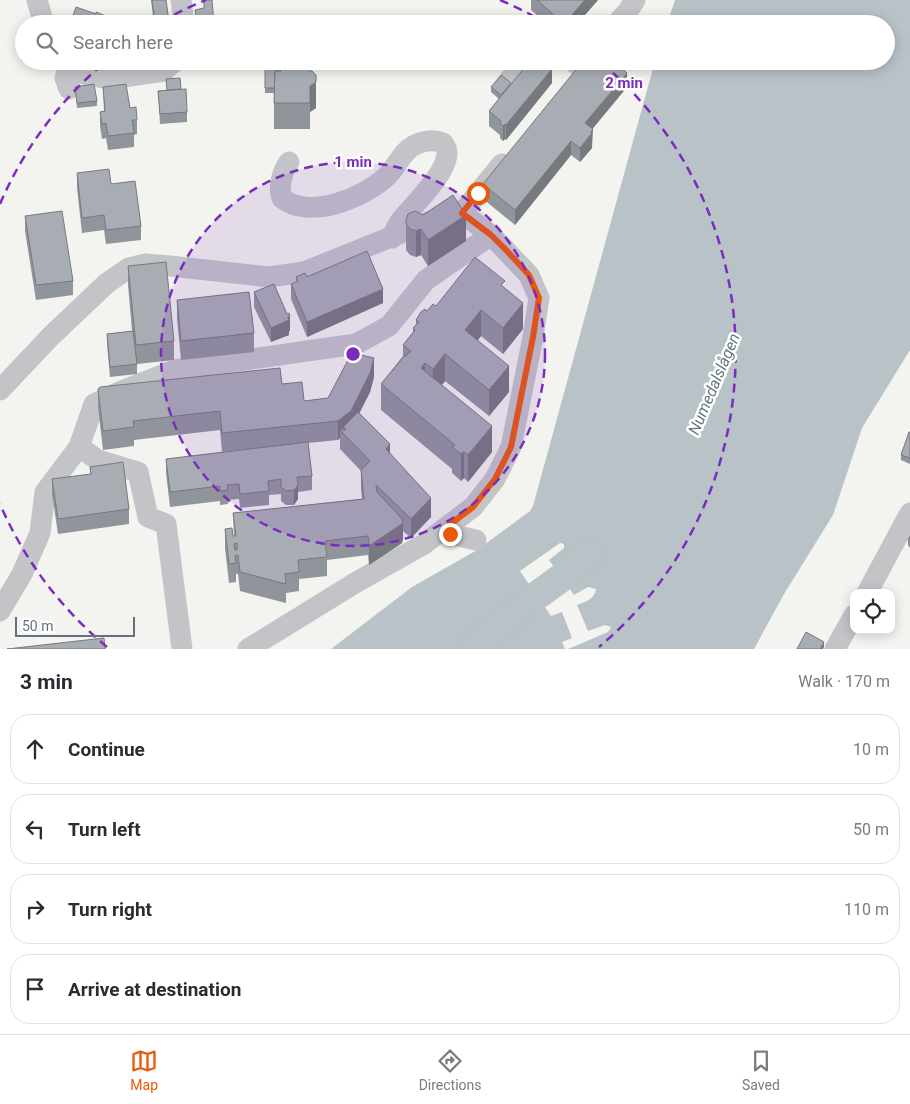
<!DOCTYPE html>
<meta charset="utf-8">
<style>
:root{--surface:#fff;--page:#f2f2f3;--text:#2b2b33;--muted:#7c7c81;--line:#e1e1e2;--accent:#ea580c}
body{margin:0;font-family:Roboto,sans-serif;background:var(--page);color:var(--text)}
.controls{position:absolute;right:15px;bottom:15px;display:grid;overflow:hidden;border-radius:10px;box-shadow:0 2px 12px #0003}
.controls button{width:45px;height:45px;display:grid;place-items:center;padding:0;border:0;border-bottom:1px solid var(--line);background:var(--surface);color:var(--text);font:25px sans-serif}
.scale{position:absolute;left:15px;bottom:12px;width:120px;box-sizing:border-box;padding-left:5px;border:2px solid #65707f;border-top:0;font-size:14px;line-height:18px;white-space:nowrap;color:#65707f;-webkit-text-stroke:4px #fff;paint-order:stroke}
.stop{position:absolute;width:15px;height:15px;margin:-11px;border:4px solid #ea580c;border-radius:50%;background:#fff}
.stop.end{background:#ea580c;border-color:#fff;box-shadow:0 1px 5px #0008}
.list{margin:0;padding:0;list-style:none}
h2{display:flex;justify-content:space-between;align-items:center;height:65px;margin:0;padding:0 20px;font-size:21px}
h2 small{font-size:16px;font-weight:400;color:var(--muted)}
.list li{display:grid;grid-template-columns:32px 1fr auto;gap:15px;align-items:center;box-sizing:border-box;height:70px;margin:0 10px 10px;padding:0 10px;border:1px solid var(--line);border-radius:20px}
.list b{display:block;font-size:19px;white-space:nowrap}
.list em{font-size:16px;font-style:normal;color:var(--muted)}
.icon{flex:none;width:28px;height:28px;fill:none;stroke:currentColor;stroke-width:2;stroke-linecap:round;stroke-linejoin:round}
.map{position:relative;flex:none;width:910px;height:649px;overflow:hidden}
.search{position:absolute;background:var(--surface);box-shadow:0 2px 12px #0003;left:15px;right:15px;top:15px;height:55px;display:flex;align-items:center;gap:12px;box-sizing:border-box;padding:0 18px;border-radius:28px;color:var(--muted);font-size:19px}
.sheet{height:385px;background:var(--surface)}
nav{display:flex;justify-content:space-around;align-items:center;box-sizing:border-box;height:70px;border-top:1px solid var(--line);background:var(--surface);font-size:14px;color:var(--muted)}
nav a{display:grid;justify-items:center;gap:2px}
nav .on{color:var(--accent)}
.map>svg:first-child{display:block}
.water{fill:#b9c2c7}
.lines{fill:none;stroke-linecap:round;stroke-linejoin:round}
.river{stroke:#b9c2c7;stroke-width:29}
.minor{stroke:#c2c4c8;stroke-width:21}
.wall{fill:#90959b}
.shaded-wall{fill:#76797e}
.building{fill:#a8adb4;stroke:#76797e;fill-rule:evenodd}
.route{stroke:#ea580c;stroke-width:6}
.ring{fill:none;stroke:#7b2cbf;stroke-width:2.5;stroke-dasharray:9 6}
.labels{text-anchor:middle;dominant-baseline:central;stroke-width:5;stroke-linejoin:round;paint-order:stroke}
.water-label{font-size:16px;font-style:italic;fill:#657783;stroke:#fff}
.centre{fill:#7b2cbf;stroke:#fff;stroke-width:2.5}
.ring-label{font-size:15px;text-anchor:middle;font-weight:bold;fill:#7b2cbf;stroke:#fff;stroke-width:5;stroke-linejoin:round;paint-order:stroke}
</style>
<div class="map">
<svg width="910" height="649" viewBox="0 0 910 649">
<rect width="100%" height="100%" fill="#f3f4f0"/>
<path class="water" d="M675,0H910V350L862,428L833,515L784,594L754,649H568L608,632L611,627L605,625L588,631L577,605C585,602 595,599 596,589L588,587L574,595L549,560L564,548V544L560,543L520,571L551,616L562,612L572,638L562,642L565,649H331L412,587L477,550L530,511L533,506L655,61H886V24H667Z"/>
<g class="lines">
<path class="river" d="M470,649L521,607L561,578L590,552"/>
<g class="minor">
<path d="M37,0L44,24"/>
<path d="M181,0L184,24"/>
<path d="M616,24L628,11L635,0"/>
<path d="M61,61L83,74L109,79L164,71L175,61"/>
<path d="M572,61L581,67"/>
<path d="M510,79L526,61"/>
<path d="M69,89L65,78L69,66"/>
<path d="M289,162C282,172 278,186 282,198C309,221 366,197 388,175C397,166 402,152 413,146C422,141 433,139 443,143C461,163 411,206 399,223C396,228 394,233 392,238"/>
<path d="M0,390L51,336L107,283L129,268L145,264L170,266L269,277L304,272L431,221"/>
<path d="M79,447L98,460L138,472L148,517L166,524L182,649"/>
<path d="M444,529L450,534L476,540"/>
<path d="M867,593L910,513"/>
<path d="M0,611L22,574L40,533L45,492L79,447L94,404L119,392L175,370L356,344L389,326L426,280L491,235"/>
<path d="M248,649L355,583L424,544L473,507L495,479L511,447L533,337L539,298L529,275L491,235L462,213L502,164"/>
<path d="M835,649L854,615"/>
</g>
</g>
<g class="wall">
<path d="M151,0H166L169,24H154Z"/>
<path d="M531,0H598L577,24H547L531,10Z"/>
<rect x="21" y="36" width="3" height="25"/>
<path d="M265,65L309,71L316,108L310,112V129H274V93H265Z"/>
<path d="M552,83L506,140L505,139L503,141L500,138V135L489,126V111L499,99L491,92V87L511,85Z"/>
<path d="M75,87L97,101V106L77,108Z"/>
<path d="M103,87L130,108L137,120V134L134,135V147L108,150L106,138L102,139L100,126V112L104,111Z"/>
<path d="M627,87L592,129V148L580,162L571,155L515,225L483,199V184Z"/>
<path d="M181,89L187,112V122L160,124L158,91Z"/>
<path d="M77,173L141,226V240L106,244L104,230L82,233L77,188Z"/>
<path d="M25,216L73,281V295L36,300L25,231Z"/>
<path d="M406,220L466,241L428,266L421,255L416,257L410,255L406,250Z"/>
<path d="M128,266L174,341V360L137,364V374L110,377L107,344V334L132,331L128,285Z"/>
<path d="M296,277H307L383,303L307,337L291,299V284L296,282Z"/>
<path d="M505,288L523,329L503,354L481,336L478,340L509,392L489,416L445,381L442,385L492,452L468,482L464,478L461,481L452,473V469L381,410V384L403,356V345L413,333V328L416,324V320L427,311L436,306Z"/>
<path d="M254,292L290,331H289V335L271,342L254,307Z"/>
<path d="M177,300L254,333V352L181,360L177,319Z"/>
<path d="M374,377L370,392L359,413L390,453L431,517L411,538L403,531V539L402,543L369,565L368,555L327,560V576L299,579V591L286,593V603L240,591L238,574H236V582L229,583L225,548V529L233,536H234L233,513L362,499L361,489V471L340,449V438L338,440L308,443L312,476V490L298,492V499L294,505H286L281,501V494L269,495V505L240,508L239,499L228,500V504L220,505V501L170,507L166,473V459L272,446L222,452L220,430L134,440V446L103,450L98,408V389L282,384L304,401L328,398Z"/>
<path d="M910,432V464L901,460V455Z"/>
<path d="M90,467L129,509V524L58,534L52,494V479L90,474Z"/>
<path d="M910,536V548L908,545V540Z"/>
</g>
<g class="shaded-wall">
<path d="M585,0H598L577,24H564Z"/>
<path d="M552,69V83L506,140V125Z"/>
<path d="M627,73V87L585,138V123Z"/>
<path d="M316,82V108L310,112V86Z"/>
<path d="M505,124V139L503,141V126Z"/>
<path d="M593,129L592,148L580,162V148Z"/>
<path d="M571,141V155L515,225V210Z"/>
<path d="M466,215V241L428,266V240Z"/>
<path d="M421,229V255L416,257V231Z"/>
<path d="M383,289V303L307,337V322Z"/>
<path d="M523,303V329L503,354V328Z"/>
<path d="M481,310V336L465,356V330Z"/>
<path d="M290,316V331H289V335L271,342V328Z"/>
<path d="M445,354V381L433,396V369Z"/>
<path d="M374,358V377L370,392L351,430L346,429L343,427V434L340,430V438L338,440V421Z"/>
<path d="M425,363V389L421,368Z"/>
<path d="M509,366V392L489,416V390Z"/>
<path d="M492,426V452L468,482V455Z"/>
<path d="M390,444V463L386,449Z"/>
<path d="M464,452V478L461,481V454Z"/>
<path d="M298,485V499L294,505V490Z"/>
<path d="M431,498V517L411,538V519Z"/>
<path d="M403,520V539L402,543L369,565V546Z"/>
<path d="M824,642V647L823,649H820Z"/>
</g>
<g class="building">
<path d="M152,0H166L169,21L155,23Z"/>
<path d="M204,0H212L214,24H195L194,16L196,15L195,10L204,8Z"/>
<path d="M537,0H585L564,24Z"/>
<path d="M76,7L96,14V12L123,23V24H70Z"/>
<rect x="21" y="36" width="3" height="20"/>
<path d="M266,61H281V71H275V88H265V65Z"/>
<path d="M281,61H309V71H312L316,75V82L310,86V103H274L275,71H281Z"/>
<path d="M530,61H543L552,69L506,125L505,124L503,126L500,123L501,121L489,111Z"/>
<path d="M583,61H613L627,73L585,123L593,129L591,132L592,133L580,148L571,141L515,210L483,184Z"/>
<path d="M501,75L511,83L501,95L491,87Z"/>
<path d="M180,78L181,89L167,90L166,79Z"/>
<path d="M94,84L97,101L77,103L75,87Z"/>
<path d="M126,84L130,108L136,107L137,120H132L134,133L108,136L106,123L102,124L100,112L105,111L103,87Z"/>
<path d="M186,89L187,112L160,114L158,91Z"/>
<path d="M109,169L111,184L135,181L141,226L106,230L104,215L82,218L77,173Z"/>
<path d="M453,195L466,215L428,240L421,229L416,231L410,229L406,224V220L408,214L415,211L423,215Z"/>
<path d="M62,211L73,281L36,285L25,216Z"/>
<path d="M367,251L383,289L307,322L291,284L298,281L296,277L305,273L307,277Z"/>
<path d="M475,257L505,281L501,285L523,303L503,328L481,310L465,330L509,366L489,390L445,354L433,369L425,363L421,368L492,426L468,455L464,452L461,454L452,447L455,445L381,384L405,355L406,356L411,351L403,345L415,330L413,328L419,322L416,320L421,312L425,309L427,311L433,304L436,306Z"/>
<path d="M166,262L174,341L136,345L128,266Z"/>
<path d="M274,284L287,314L289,313L290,316L288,317L289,320L271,328L254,292Z"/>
<path d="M249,292L254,333L181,341L177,300Z"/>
<path d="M133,331L137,364L110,367L107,334Z"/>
<path d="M349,352L374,358L370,373L351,411L338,421L222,433L220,411L133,421L134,427L103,431L98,389L100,387L280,368L282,384L302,382L304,401L328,398L347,362Z"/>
<path d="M358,412L390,444L386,449L431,498L411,519L376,485L377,492L403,520L402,524L369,546L368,536L325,541L327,557L298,560L299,572L285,574L286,584L240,572L238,555L235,556L236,563L229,564L225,529L232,528L233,536H236L233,513L364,499L361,470L370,461L340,430L341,428L344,431L346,429L343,427ZM237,543V550H235L234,544Z"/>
<path d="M909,432H910V458L901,455Z"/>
<path d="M308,442L312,476L297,477L298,485L294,490L286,491L281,487V479L268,481L269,491L240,494L239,484L227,485L228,490L220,491V486L170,492L166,459Z"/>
<path d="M123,462L129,509L58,519L52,479L91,474L90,467Z"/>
<path d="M910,536V543L908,540Z"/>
<path d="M806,632L824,642L820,649H797Z"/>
<path d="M104,638L105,649H7Z"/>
</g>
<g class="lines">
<path class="route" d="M450,534L444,529L473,507L495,479L511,447L533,337L539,298L529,275L506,250L491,235L462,213L478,193"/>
</g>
<circle cx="353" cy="354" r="192" fill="#7b2cbf" fill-opacity=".12"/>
<g class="ring">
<circle cx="353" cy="354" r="192"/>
<path d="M107 647A383 383 0 0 1 0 504M0 204A383 383 0 0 1 104 63M161 22A383 383 0 0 1 206 0M500 0A383 383 0 0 1 544 22M602 63A383 383 0 0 1 599 647"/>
</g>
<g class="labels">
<g class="water-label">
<text transform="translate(714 384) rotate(-67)">Numedalslågen</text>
</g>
</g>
<circle cx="353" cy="354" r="8" class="centre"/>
<g class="ring-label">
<text x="624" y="88">2 min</text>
<text x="353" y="167">1 min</text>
</g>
</svg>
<div class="controls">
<button><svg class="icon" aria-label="locate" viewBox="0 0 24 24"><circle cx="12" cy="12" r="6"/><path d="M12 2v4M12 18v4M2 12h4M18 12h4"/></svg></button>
</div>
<div class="scale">50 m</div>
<div class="stop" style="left:478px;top:193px"></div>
<div class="stop end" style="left:450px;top:534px"></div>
<div class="search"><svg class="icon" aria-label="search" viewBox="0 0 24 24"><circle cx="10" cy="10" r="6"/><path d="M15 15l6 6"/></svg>Search here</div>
</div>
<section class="sheet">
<h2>3 min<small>Walk · 170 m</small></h2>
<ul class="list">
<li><svg class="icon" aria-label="ahead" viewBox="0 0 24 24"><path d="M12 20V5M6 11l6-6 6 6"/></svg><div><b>Continue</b></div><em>10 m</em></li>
<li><svg class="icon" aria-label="left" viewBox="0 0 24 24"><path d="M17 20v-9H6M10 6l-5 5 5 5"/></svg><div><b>Turn left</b></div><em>50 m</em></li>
<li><svg class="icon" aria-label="right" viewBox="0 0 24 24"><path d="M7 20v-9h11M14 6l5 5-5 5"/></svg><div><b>Turn right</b></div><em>110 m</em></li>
<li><svg class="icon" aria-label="arrive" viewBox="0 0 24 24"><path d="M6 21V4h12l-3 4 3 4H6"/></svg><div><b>Arrive at destination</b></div></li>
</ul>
</section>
<nav>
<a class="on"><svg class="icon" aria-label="map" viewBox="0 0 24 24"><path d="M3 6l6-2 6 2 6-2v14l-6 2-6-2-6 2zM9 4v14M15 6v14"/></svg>Map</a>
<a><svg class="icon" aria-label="directions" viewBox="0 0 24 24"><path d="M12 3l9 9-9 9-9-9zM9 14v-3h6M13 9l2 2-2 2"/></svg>Directions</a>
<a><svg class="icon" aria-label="saved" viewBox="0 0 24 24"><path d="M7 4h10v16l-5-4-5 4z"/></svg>Saved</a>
</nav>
